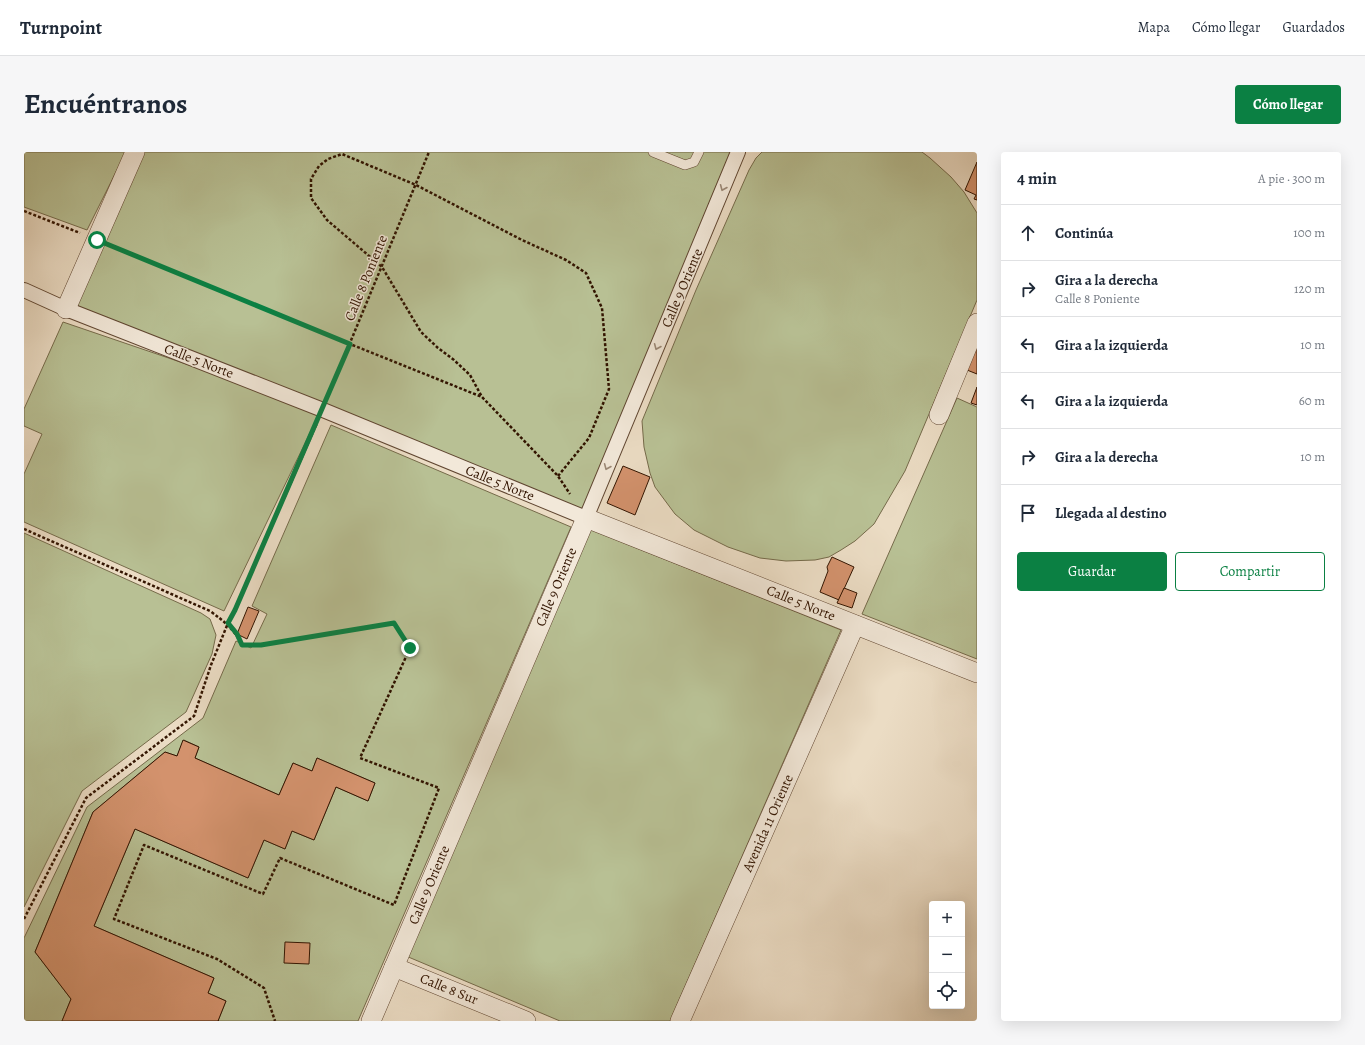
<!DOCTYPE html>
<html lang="es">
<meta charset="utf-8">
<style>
:root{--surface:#fff;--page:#f6f6f7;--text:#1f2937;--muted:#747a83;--line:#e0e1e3;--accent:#0b8043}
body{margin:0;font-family:Alegreya,serif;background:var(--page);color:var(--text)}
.controls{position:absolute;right:12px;bottom:12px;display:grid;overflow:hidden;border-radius:4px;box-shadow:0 4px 16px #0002}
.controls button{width:36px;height:36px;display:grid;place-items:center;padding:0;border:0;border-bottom:1px solid var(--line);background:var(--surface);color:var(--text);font:20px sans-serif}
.stop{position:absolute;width:12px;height:12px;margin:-9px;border:3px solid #0b8043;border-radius:50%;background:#fff}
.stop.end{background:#0b8043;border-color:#fff;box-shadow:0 1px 4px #0008}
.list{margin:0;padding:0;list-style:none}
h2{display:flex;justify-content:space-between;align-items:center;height:52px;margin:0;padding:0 16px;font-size:17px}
h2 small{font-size:13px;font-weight:400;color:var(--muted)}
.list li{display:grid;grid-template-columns:26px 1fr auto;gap:12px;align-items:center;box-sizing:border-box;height:56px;padding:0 16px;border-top:1px solid var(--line)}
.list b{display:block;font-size:15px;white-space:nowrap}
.list p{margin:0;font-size:13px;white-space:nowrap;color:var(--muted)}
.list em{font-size:13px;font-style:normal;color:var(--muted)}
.actions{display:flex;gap:8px;padding:12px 16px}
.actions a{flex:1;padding:9px 0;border:1px solid var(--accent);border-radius:4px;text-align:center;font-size:14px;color:var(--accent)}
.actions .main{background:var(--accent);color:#fff}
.icon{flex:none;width:22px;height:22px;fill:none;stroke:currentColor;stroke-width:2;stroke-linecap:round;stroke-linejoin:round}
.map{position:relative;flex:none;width:953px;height:869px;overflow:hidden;border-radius:4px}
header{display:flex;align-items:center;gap:24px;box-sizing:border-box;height:56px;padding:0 20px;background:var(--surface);border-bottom:1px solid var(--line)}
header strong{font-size:19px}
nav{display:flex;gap:22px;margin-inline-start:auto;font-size:14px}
.intro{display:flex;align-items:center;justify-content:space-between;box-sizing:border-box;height:96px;padding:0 24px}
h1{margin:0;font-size:28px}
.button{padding:10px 18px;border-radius:4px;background:var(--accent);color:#fff;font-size:14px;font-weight:700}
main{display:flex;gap:24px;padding:0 24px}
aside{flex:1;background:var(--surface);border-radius:4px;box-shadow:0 4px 16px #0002}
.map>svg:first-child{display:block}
.green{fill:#b8c094;stroke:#756a4a}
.building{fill:#d3926d;stroke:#321400}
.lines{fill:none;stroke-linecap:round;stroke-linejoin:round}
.service-casing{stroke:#604631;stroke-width:10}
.pedestrian-casing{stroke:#604631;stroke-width:16}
.minor-casing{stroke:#604631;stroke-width:20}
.path{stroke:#321400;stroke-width:2.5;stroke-dasharray:3 2;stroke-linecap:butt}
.service{stroke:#f2e8d9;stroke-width:9}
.pedestrian{stroke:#f2e8d9;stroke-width:14}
.minor{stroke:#f2e8d9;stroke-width:19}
.oneway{stroke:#9c8977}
.route{stroke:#0b8043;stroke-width:5}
.labels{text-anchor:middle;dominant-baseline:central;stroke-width:3;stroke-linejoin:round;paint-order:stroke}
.street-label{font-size:14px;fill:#321400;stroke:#f2e8d9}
</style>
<header>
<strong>Turnpoint</strong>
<nav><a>Mapa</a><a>Cómo llegar</a><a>Guardados</a></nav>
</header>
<div class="intro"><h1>Encuéntranos</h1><a class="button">Cómo llegar</a></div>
<main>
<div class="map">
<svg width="953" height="869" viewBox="0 0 953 869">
<rect width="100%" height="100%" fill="#ebdcc4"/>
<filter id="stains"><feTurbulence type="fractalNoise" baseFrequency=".005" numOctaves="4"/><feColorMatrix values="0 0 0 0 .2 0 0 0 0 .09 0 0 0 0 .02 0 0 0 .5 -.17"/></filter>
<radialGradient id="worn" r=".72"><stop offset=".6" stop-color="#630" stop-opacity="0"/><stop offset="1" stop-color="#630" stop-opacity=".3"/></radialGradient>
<g class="green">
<path d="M0,0H102L63,78L0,55Z"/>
<path d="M117,0H712L560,363L47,153Z"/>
<path d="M738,0H898L906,6L927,25L940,40L953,61V148L881,319L850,372L831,389L817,398L805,405L791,408L762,409L736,406L704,395L670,378L651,362L631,335L626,321L620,295L618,269L672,138L725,18L732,6Z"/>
<path d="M39,170L297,258L200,459L0,370V322L18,282L0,274V257Z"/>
<path d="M933,246L953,255V507L838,462Z"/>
<path d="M307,273L547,375L334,869H194L202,849L184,841L190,826L70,774L111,677L224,726L240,688L261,697L268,679L290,688L312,635L344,649L351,631L293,606L288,619L269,611L255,643L171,606L175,595L160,588L153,604L141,600L69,660L11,800L47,847L38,869H0V786L63,655L179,566L212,489L227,496L243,462L228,454Z"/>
<path d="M563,376L817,478L646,869H536L382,804Z"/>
<path d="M0,381L177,461L186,467L192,483L188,502L162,560L58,639L0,755Z"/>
</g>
<g class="building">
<path d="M953,10V48L950,47L952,43L941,38Z"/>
<path d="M953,195V222L943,218Z"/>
<path d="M953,235V253L947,251Z"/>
<path d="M599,314L626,325L611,363L583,351Z"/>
<path d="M808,405L830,415L815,448L796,440L804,419L803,415Z"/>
<path d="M820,436L833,441L828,456L813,451Z"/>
<path d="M224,455L235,459L223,487L213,482Z"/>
<path d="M159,588L175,595L171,606L255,643L269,611L288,619L293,606L351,631L344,649L312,635L290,688L268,679L261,697L240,688L224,726L111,677L70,774L190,826L184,841L202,849L194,869H195H38L47,847L11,800L69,660L141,600L153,604Z"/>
<path d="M261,790L286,791L285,812L260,811Z"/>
</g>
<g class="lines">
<defs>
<path id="service" d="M629,0L661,13L670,10L675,0"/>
<path id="pedestrian" d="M0,138L42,157L299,258L562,366L714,0"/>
<g id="minor">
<path d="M42,157L111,0"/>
<path d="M915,263L953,171"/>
<path d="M370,815L502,869"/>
<path d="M347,869L562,366L953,521"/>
<path d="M656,869L831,473"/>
</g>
</defs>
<use href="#service" class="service-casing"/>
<use href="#pedestrian" class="pedestrian-casing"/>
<use href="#minor" class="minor-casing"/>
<g class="path">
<path d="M0,59L56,81"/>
<path d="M88,94L326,192L458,245"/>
<path d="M304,244L405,0"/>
<path d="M534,324L565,286L585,237L578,156L562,121L542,108L498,88L392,33L318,2L304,7L295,14L287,27V46L303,68L358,115L397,180L414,196L430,208L446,223L458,245L534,324L546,342"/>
<path d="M0,377L186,459C201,470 209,476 218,493H237L370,471L386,496L336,606L415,636L370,753L256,706L239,742L120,693L90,767L193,807L240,836L251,869"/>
<path d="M0,767L62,646L170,564L187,513L204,471L211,458L293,271"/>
</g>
<use href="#service" class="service"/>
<use href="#pedestrian" class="pedestrian"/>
<use href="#minor" class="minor"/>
</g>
<defs><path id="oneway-chevron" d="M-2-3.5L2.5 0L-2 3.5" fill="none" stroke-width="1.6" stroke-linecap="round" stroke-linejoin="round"/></defs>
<g class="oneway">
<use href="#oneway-chevron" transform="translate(699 36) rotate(113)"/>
<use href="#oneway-chevron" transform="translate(633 195) rotate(113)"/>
<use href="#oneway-chevron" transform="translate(583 315) rotate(113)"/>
</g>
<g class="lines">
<path class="route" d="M73,88L326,192L211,458L204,471L213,482L218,493H237L370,471L386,496"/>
</g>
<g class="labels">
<g class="street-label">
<text transform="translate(342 126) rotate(-68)">Calle 8 Poniente</text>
<text transform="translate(658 136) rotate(-67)">Calle 9 Oriente</text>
<text transform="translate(175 209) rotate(21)">Calle 5 Norte</text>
<text transform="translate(476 331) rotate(22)">Calle 5 Norte</text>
<text transform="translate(532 435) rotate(-67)">Calle 9 Oriente</text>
<text transform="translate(777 451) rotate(22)">Calle 5 Norte</text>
<text transform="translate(744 671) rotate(-66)">Avenida 11 Oriente</text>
<text transform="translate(405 733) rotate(-67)">Calle 9 Oriente</text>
<text transform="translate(425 837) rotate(22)">Calle 8 Sur</text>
</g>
</g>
<rect width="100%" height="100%" filter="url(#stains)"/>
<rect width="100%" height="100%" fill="url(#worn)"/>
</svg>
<div class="controls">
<button>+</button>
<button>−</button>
<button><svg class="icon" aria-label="locate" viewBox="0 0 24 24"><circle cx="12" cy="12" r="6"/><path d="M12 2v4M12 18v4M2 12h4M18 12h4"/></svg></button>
</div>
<div class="stop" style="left:73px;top:88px"></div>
<div class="stop end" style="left:386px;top:496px"></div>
</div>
<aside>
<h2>4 min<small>A pie · 300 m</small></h2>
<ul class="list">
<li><svg class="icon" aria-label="ahead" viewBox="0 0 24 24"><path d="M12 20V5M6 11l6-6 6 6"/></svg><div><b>Continúa</b></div><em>100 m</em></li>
<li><svg class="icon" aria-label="right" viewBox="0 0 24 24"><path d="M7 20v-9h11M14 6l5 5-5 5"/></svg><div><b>Gira a la derecha</b><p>Calle 8 Poniente</p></div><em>120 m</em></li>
<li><svg class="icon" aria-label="left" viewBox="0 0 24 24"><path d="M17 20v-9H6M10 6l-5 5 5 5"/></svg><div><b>Gira a la izquierda</b></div><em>10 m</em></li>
<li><svg class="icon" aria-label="left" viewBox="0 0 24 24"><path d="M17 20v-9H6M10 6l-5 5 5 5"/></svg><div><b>Gira a la izquierda</b></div><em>60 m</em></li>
<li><svg class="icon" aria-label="right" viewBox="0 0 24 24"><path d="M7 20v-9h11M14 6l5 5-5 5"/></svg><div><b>Gira a la derecha</b></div><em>10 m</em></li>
<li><svg class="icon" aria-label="arrive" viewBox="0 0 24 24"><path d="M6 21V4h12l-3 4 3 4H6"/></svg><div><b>Llegada al destino</b></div></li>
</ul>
<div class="actions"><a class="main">Guardar</a><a>Compartir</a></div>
</aside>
</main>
